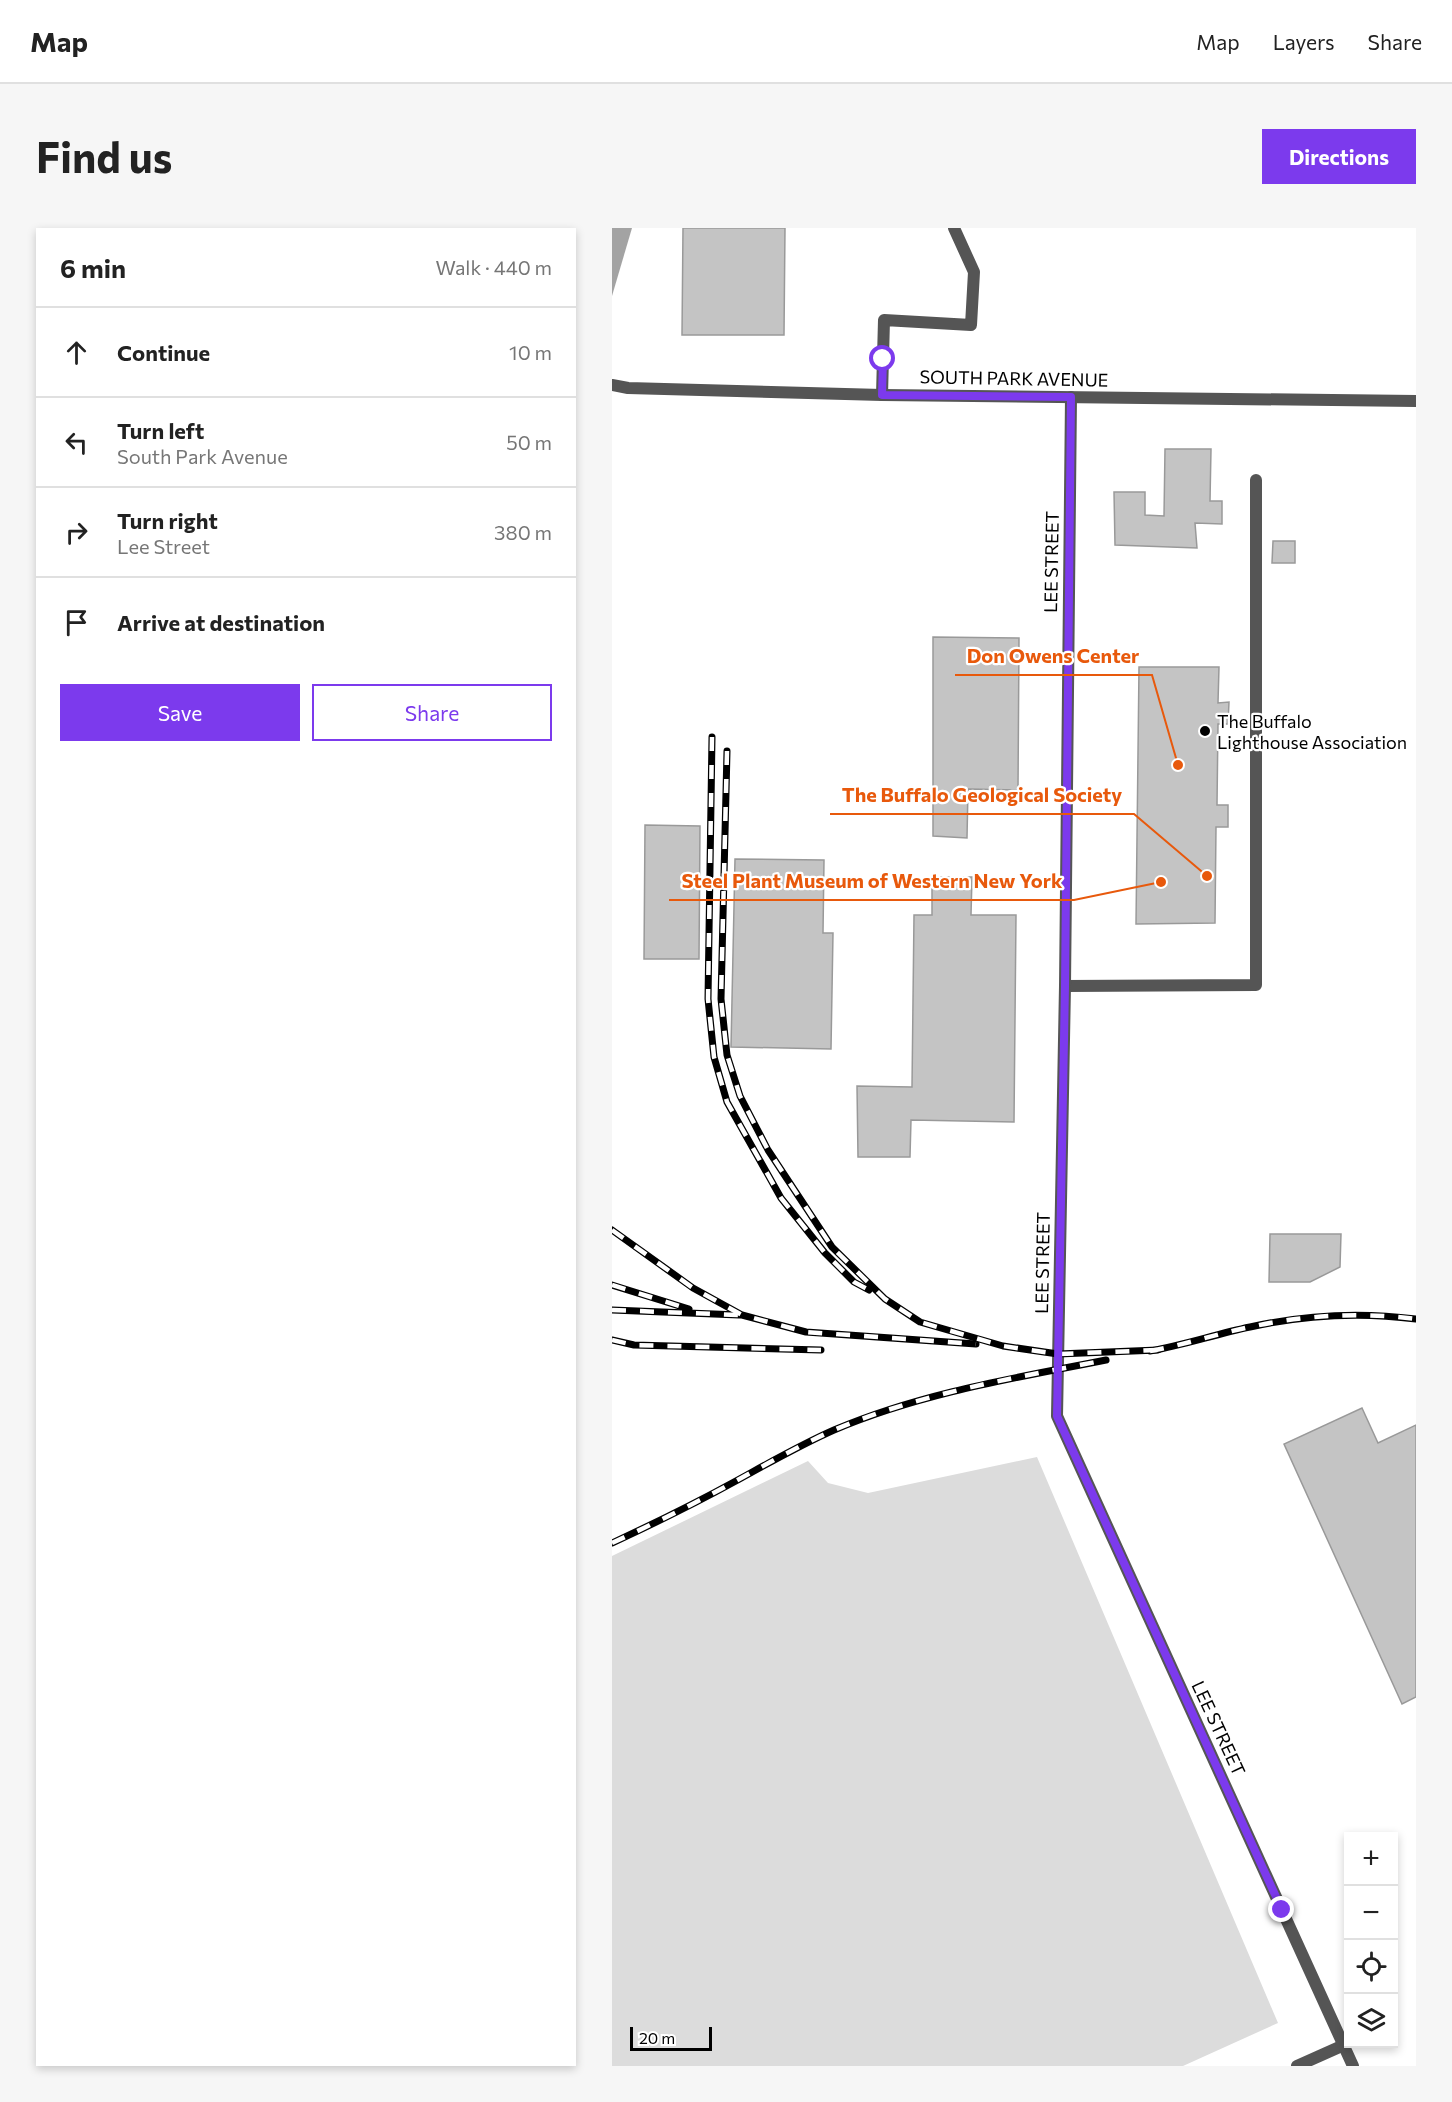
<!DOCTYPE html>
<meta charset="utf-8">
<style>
:root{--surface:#fff;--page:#f6f6f6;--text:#222;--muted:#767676;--line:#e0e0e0;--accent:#7c3aed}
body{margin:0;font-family:Commissioner,sans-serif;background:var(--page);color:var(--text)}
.controls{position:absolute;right:18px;bottom:18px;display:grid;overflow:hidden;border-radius:0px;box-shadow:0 3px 9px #0003}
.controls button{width:54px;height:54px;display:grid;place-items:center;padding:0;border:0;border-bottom:2px solid var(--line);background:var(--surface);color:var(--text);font:30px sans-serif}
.scale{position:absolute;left:18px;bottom:15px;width:82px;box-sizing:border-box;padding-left:6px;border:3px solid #000;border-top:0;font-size:16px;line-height:21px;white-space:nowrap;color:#000;-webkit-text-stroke:4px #fff;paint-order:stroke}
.stop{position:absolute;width:18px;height:18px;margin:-14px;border:4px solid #7c3aed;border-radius:50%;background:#fff}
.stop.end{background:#7c3aed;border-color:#fff;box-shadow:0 2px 6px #0008}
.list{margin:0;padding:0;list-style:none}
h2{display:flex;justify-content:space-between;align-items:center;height:78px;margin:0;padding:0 24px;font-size:26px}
h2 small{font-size:20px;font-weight:400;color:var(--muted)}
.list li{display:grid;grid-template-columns:39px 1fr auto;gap:18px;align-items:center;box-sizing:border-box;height:90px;padding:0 24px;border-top:2px solid var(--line)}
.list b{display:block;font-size:22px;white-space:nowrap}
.list p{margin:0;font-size:20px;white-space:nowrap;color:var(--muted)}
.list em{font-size:20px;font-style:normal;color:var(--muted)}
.actions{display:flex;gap:12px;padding:18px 24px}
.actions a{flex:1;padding:14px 0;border:2px solid var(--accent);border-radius:0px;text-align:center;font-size:21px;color:var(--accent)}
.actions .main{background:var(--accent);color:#fff}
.icon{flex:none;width:33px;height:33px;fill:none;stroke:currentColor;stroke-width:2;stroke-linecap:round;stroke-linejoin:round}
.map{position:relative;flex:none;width:804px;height:1838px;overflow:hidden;border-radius:0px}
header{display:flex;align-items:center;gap:36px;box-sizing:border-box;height:84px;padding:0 30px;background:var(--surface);border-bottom:2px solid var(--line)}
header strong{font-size:28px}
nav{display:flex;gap:33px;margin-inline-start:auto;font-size:21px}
.intro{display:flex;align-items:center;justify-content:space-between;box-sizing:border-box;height:144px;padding:0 36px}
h1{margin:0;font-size:42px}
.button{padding:15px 27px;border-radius:0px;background:var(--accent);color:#fff;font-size:21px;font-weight:700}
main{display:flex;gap:36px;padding:0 36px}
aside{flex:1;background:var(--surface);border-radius:0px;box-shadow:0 3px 9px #0003}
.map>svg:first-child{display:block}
.green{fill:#dcdcdc}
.water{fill:#a3a3a3}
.building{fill:#c4c4c4;stroke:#999;stroke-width:1.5}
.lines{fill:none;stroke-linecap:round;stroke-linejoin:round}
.service{stroke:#555;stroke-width:12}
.minor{stroke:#555;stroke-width:12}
.tertiary{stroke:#555;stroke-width:12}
.rail-casing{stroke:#000;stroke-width:7}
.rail{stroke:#fff;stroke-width:4.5;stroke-dasharray:14;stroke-linecap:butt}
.route{stroke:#7c3aed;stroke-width:8}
.poi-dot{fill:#000;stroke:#fff;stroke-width:2}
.labels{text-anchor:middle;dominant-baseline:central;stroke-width:4.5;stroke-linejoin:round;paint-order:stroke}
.street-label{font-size:18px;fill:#000;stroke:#fff}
.poi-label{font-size:18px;fill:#000;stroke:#fff;text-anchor:start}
.leader{fill:none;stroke:#e8590c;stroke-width:2}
.callout-dot{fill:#e8590c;stroke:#fff;stroke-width:2}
.callout-label{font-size:20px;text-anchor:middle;font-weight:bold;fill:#e8590c;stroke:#fff;stroke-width:4.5;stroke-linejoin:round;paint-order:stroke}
</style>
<header>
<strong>Map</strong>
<nav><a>Map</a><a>Layers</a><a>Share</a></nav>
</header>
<div class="intro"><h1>Find us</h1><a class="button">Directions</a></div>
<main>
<aside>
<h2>6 min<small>Walk · 440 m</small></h2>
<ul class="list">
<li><svg class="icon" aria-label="ahead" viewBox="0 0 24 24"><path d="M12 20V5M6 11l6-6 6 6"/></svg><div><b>Continue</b></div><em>10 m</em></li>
<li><svg class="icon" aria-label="left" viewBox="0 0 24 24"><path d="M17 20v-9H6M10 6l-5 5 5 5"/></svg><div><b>Turn left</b><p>South Park Avenue</p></div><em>50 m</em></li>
<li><svg class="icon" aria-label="right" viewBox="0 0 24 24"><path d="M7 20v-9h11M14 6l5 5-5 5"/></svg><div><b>Turn right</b><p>Lee Street</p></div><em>380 m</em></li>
<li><svg class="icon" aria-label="arrive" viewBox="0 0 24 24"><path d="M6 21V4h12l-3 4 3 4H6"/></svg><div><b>Arrive at destination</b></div></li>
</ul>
<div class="actions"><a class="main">Save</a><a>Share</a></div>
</aside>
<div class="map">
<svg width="804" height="1838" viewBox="0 0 804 1838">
<rect width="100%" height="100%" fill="#fff"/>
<path class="green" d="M425,1229L666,1795L571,1838H0V1328L196,1233L216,1255L256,1265Z"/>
<path class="water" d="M0,0H20L0,68Z"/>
<g class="building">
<path d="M71,0H173L172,107H70Z"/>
<path d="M553,221H599L598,273H610V296L583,295L585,320L503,317L502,264H533V287L552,288Z"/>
<path d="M661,313H683V335H660Z"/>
<path d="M321,409L407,410L406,562L356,561L355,610L321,608Z"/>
<path d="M527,439H607L606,475L617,474L616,496H606L605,577H616V599H604L603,695L524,696Z"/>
<path d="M33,597L88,598L87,731H32Z"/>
<path d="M123,631L212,632L211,705H221L219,821L119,819Z"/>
<path d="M320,649H360L359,687H404L402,894L299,892L298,929H246L245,858L300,859L302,687H320Z"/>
<path d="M658,1006H729L728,1039L698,1054H657Z"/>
<path d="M750,1180L766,1215L804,1197V1469L790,1476L672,1216Z"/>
</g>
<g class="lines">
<g class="service">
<path d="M270,167L272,92L359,97L362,44L342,0"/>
<path d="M453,758L644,757V252"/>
<path d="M685,1838L732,1817"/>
</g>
<path class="minor" d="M459,169L453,758L445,1188L741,1838"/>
<path class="tertiary" d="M0,157L16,160L270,167L804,173"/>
<defs>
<g id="rail">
<path d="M100,509L96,771L102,829L115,874L169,970L213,1025L242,1054L257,1062"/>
<path d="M115,523L109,771L115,827L128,868L156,922L220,1019L273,1071L308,1094L391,1118L446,1126L546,1122"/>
<path d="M0,1002L81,1060L130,1087L194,1104L364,1116"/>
<path d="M0,1057L77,1081"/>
<path d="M0,1082L127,1087"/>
<path d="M0,1112L22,1117L209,1122"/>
<path d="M538,1123C572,1117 604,1106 638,1099C692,1087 749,1084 804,1091"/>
<path d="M0,1315C41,1296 82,1276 122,1254C155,1236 188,1217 222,1202C309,1165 402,1150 494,1132"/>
</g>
</defs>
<use href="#rail" class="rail-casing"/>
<use href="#rail" class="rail"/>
</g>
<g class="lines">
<path class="route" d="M271,131L270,167L459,169L453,758L445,1188L670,1682"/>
</g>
<circle class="poi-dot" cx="593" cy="503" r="6"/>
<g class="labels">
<g class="street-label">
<text transform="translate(402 150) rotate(1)">SOUTH PARK AVENUE</text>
<text transform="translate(439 334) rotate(-89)">LEE STREET</text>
<text transform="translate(430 1035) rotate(-89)">LEE STREET</text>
<text transform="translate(607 1500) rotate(65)">LEE STREET</text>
</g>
<g class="poi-label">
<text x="605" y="493">The Buffalo<tspan x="605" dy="21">Lighthouse Association</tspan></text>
</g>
</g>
<path class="leader" d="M566 537L540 447H343M595 648L522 586H218M549 654L462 672H57"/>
<g class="callout-dot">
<circle cx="566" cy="537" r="6"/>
<circle cx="595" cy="648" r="6"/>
<circle cx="549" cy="654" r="6"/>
</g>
<g class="callout-label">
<text x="441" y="435">Don Owens Center</text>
<text x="370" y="574">The Buffalo Geological Society</text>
<text x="260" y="660">Steel Plant Museum of Western New York</text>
</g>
</svg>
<div class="controls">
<button>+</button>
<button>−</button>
<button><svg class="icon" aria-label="locate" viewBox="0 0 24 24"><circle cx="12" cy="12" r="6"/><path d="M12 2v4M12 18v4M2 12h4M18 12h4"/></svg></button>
<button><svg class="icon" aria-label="layers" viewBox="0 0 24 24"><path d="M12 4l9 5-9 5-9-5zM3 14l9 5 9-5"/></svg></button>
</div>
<div class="scale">20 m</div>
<div class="stop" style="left:271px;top:131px"></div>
<div class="stop end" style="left:670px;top:1682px"></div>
</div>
</main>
